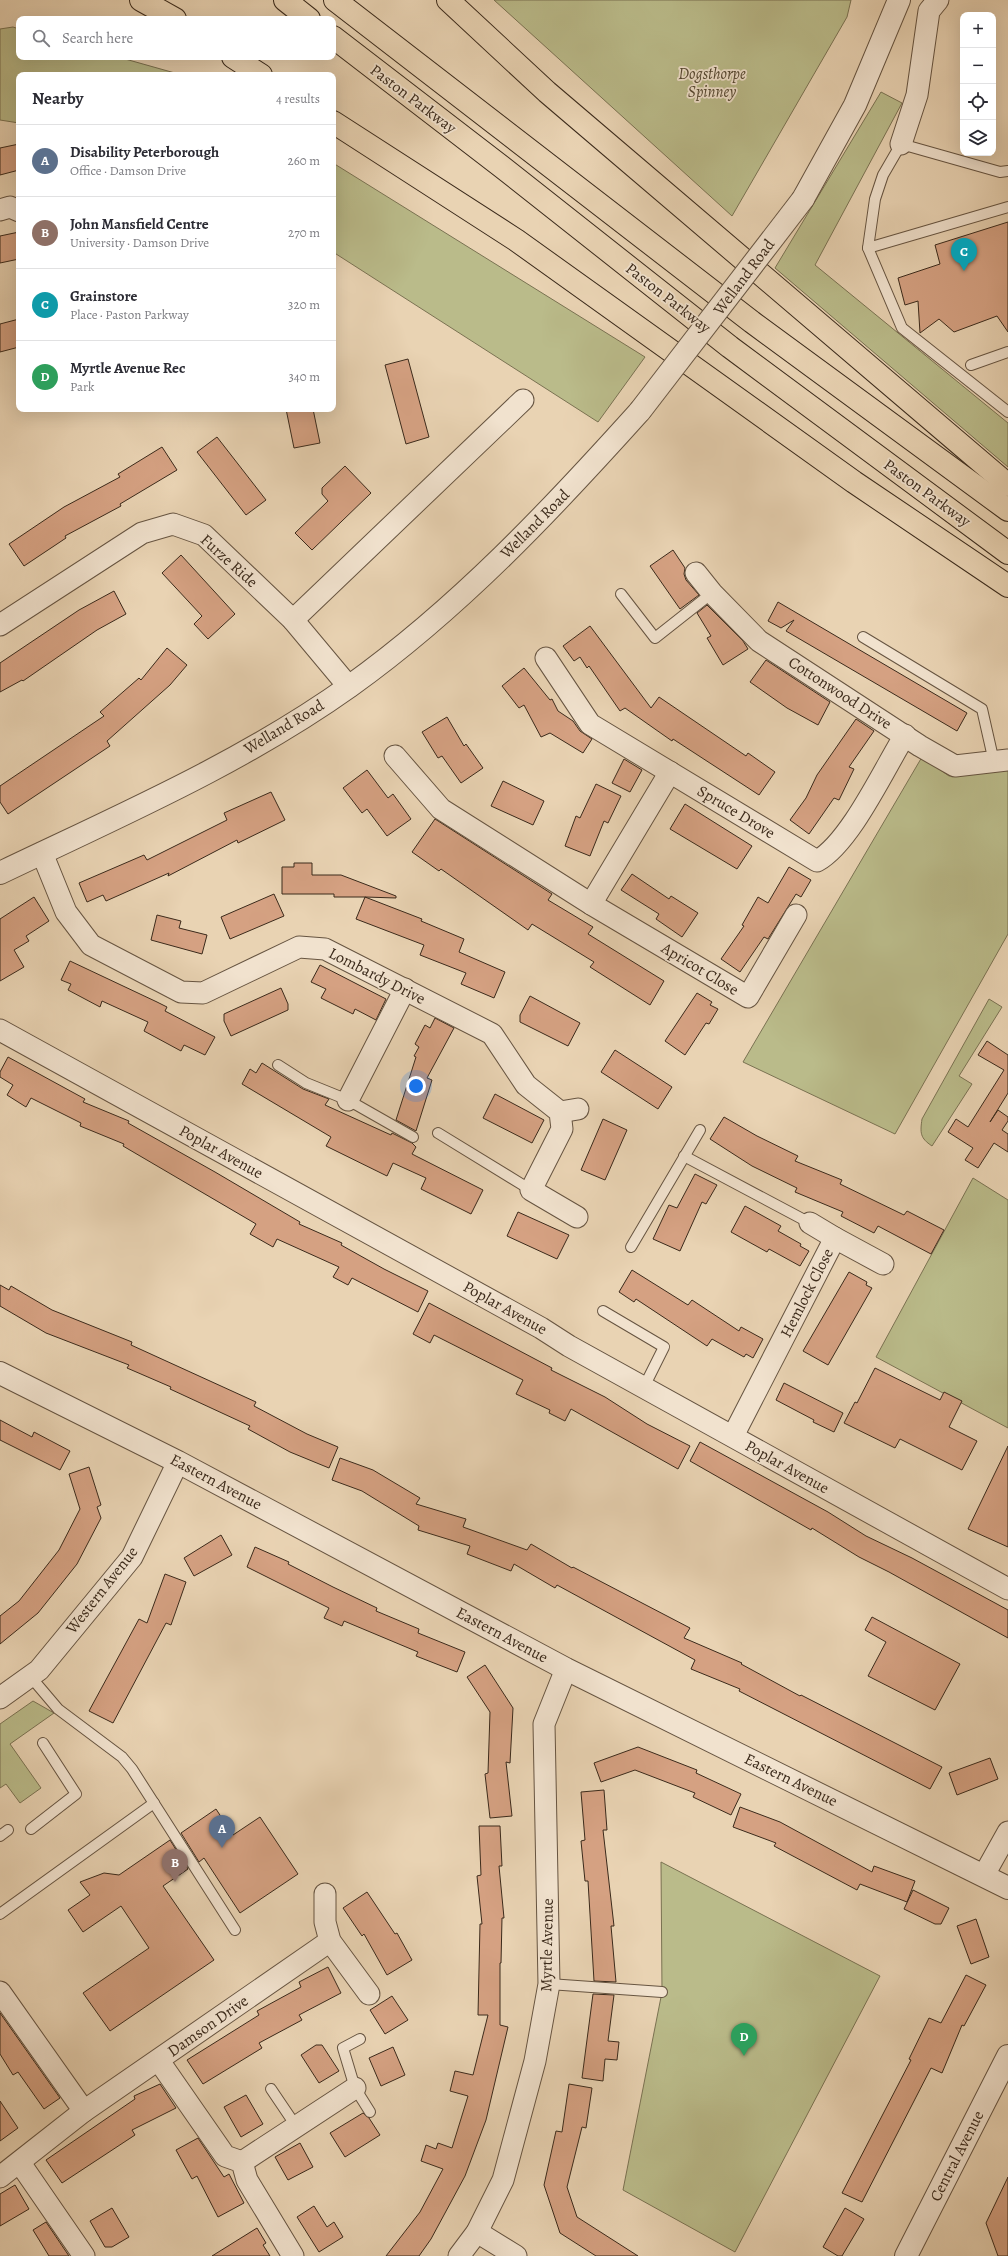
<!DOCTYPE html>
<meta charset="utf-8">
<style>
:root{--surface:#fff;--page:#f7f7f7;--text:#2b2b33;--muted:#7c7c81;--line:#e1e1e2;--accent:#db2777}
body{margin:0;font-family:Alegreya,serif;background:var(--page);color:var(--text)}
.controls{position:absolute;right:12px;top:12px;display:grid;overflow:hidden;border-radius:8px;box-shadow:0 4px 16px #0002}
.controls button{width:36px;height:36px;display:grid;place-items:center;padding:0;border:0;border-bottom:1px solid var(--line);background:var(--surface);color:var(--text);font:20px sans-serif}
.you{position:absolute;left:416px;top:1086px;width:14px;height:14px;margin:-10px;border:3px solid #fff;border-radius:50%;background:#1a73e8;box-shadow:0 0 0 6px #1a73e833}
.badge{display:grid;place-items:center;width:26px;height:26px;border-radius:50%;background:var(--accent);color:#fff;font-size:13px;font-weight:700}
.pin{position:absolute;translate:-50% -33px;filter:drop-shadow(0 1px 2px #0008)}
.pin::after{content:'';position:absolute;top:21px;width:14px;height:12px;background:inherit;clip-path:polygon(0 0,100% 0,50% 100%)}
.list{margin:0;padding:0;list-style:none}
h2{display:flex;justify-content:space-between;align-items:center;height:52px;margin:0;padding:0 16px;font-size:17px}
h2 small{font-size:13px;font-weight:400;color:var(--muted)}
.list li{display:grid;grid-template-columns:26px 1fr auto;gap:12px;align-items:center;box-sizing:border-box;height:72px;padding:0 16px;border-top:1px solid var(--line)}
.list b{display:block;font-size:15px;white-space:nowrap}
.list p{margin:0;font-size:13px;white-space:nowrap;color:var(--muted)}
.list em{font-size:13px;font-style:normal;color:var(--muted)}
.icon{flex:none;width:22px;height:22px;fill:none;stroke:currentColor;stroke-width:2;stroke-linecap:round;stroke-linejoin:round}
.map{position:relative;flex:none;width:1008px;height:2256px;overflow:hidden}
.search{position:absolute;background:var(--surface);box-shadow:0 4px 16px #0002;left:16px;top:16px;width:320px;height:44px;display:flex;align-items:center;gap:10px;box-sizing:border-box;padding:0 14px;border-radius:8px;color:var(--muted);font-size:15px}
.panel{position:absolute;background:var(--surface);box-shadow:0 4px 16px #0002;left:16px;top:72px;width:320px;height:340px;border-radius:8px}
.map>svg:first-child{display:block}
.green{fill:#babb8a;stroke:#7a7252}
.building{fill:#d5a182;stroke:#3b2a1b}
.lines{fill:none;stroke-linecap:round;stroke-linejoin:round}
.service-casing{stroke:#665441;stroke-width:12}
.minor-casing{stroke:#665441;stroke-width:23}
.tertiary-casing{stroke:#665441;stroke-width:24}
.trunk-casing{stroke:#3b2a1b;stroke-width:24}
.service{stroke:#f1e2ce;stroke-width:10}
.minor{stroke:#f1e2ce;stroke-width:21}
.tertiary{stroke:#f1e2ce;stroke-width:22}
.trunk{stroke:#e9d3b3;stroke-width:22}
.tertiary-bridge-casing{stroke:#665441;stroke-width:24;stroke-linecap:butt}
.tertiary-bridge{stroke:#f1e2ce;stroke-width:22}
.labels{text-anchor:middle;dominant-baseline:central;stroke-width:3.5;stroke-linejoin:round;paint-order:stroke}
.park-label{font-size:16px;font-style:italic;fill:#544731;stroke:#f1e2ce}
.street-label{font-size:16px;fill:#3b2a1b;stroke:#f1e2ce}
</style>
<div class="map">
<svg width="1008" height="2256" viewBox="0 0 1008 2256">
<rect width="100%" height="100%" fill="#e9d3b3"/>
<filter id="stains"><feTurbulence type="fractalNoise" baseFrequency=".005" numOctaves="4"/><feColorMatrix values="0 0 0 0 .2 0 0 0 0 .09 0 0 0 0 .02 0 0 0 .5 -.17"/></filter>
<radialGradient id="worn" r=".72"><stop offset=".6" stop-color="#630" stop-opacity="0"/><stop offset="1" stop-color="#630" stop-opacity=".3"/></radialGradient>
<g class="green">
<path d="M494,0H851L847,17L732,216Z"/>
<path d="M13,27L19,29V57H118L182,75H19V123L0,120V29Z"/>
<path d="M881,92L902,103L815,265L1008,423V467L775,268Z"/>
<path d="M333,163L645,357L598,422L333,252Z"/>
<path d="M922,757L949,776L1008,768V934L895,1134L743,1062Z"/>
<path d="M989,999L1002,1007L959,1076L972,1084L932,1146C920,1138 920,1133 922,1119Z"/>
<path d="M973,1178L1008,1200V1428L876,1357Z"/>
<path d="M33,1701L54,1713L10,1744L41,1788L20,1803L6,1784L0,1788V1724Z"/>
<path d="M661,1862L880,1976L735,2252L623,2190L662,1992Z"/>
</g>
<g class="building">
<path d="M19,144V170L0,175V148Z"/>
<path d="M1008,222V332L997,316L954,332L939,319L920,333L918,301L905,305L898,278L940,264L935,245Z"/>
<path d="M19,232V259L0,263V236Z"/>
<path d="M19,319V347L0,352V324Z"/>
<path d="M408,359L429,437L406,444L385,365Z"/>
<path d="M286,409H313L320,443L294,448Z"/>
<path d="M217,437L266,500L246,515L197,452Z"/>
<path d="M162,447L177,470L120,504L121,506L65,536L66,538L24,566L9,544L64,507L120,477L118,474Z"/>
<path d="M345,466L371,493L312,550L295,533L328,501L322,494V488Z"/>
<path d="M673,550L685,568L684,574L686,580L699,595L680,609L650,566Z"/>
<path d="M181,555L235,614L208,639L194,624L202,616L162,573Z"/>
<path d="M114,591L126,614L97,630L23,681L22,680L0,692V663L79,610Z"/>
<path d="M778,602L967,713L957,731L786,631L794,620L781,628L768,621Z"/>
<path d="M707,605L743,641L748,649L723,665L707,638L711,636L697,613Z"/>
<path d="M590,626L651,708L659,697L746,756L748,753L775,772L759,795L673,739L672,741L625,708L620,711L589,666L587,668L580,657L574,661L563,646Z"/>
<path d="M167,648L187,665L170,685L107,741L110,746L8,814L0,802V786L104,716L100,712L139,678L141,680Z"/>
<path d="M766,660L830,702L818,725L787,708L750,682Z"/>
<path d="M524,668L550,700L552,699L558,711L573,721L580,731L592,739L583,753L550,733L541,737L524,705L519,708L502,686Z"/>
<path d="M447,717L464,746L466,744L483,768L461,783L442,756L438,758L422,732Z"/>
<path d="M856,719L874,731L849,767L854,769L839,800L834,798L809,834L790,820L806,798L817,775Z"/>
<path d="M624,759L642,770L630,792L612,783Z"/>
<path d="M367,770L388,798L393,794L411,819L387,836L367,809L362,813L343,788Z"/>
<path d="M503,781L544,801L533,825L491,806Z"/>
<path d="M596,784L621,796L608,823L604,821L590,856L565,846L576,816L580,818Z"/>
<path d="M271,792L285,820L238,843L237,840L168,876L169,873L106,901L103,895L87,902L79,883L144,855L147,860L227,820L224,813Z"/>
<path d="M685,804L752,846L737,869L670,829Z"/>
<path d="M435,819L552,894L548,900L593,927L588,934L664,981L650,1005L590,967L594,962L532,924L528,930L441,869L439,871L412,852Z"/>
<path d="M294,863H312V875H341L396,896V898L365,897L422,919L421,921L464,939L459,952L505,972L494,998L461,984L466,973L420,955L424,945L356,919L365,897H334V894H282V867H294Z"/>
<path d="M789,867L811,880L801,897L796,894L768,939L764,937L740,972L721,959L744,926L742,925L758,897L768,903Z"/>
<path d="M632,874L669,899L671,896L698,913L682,937L656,919L659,914L621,890Z"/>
<path d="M274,894L284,916L230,939L221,917Z"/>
<path d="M34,897L49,921L26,936L29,941L14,950L24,967L0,981V919Z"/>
<path d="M157,915L181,921L179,928L207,935L202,954L151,940Z"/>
<path d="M70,961L157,1002L167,1007L165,1011L215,1037L205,1055L184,1045L181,1051L144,1031L148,1022L102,1001L100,1007L68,990L71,984L61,980Z"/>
<path d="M320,965L386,999L376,1020L355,1009L353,1014L321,998L326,989L311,982Z"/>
<path d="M281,988L288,1004V1010L231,1036L224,1021V1014Z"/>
<path d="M697,993L712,1002L710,1005L718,1009L709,1024L706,1023L685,1055L665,1041Z"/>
<path d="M530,996L580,1023L568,1046L520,1022V1015Z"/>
<path d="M435,1018L454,1028L427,1078L432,1080L416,1131L396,1120L416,1057L414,1056L419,1047L415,1044L425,1025L430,1028Z"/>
<path d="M987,1041L1008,1055V1093L990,1122L998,1110L1008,1117V1121L1002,1130L1008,1134V1152L994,1143L978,1168L965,1160L973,1148L948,1132L956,1119L968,1127L1004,1070L978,1055Z"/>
<path d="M615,1050L672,1087L658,1109L601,1072Z"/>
<path d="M8,1057L85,1099L83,1102L129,1121L128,1123L215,1172L300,1222L299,1224L342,1243L341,1245L384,1269L428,1291L418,1312L352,1278L348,1285L333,1277L339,1267L277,1239L273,1247L250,1234L256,1224L251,1221L123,1146L124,1144L80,1126L81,1123L31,1098L26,1107L7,1095L13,1085L0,1077V1072Z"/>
<path d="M262,1063L303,1089L329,1099L325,1105L391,1135L392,1133L412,1143L416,1147L412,1154L483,1190L471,1214L421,1189L426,1178L393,1163L387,1176L326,1146L331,1137L242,1084L250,1069L256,1073Z"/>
<path d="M495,1094L544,1120L532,1143L483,1118Z"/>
<path d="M724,1117L757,1136L798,1156L795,1161L842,1180L840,1184L904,1215L907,1211L944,1230L931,1254L878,1226L874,1233L841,1216L843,1212L795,1192L797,1188L752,1166L710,1139Z"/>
<path d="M603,1119L627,1130L605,1180L581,1170Z"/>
<path d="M695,1174L717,1185L706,1204L702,1202L680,1251L653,1239L669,1205L677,1208Z"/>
<path d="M745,1206L781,1226L778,1231L801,1244L800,1246L809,1251L800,1266L769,1249L767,1252L731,1232Z"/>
<path d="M518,1212L569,1235L557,1259L507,1236Z"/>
<path d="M632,1270L688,1305L692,1300L739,1331L741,1327L763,1339L753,1358L746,1354L744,1357L712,1339L707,1346L636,1299L634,1302L619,1292Z"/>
<path d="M849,1272L867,1282L866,1285L872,1288L828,1365L803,1351Z"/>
<path d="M0,1285L9,1290L11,1286L52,1310L132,1342L131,1345L256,1402L254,1406L307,1434L338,1447L329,1468L290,1452L248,1429L250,1426L170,1389L171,1387L127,1368L129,1365L46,1333L0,1306Z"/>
<path d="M429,1303L552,1368L551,1370L605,1397L647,1424L690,1446L678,1469L571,1409L565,1421L549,1413L550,1410L516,1394L523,1380L434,1335L430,1343L413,1334Z"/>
<path d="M875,1368L940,1400L944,1392L962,1401L949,1427L977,1441L962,1470L900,1439L895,1448L844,1423L855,1402L857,1403Z"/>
<path d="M784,1383L843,1413L834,1432L813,1422L814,1420L776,1400Z"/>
<path d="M0,1420L32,1437L34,1432L70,1451L60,1470L0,1440Z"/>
<path d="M700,1442L828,1512L866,1536L912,1558L1008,1610V1638L889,1572L859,1557L812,1528L811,1530L690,1461Z"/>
<path d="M1008,1446V1547L968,1529Z"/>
<path d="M340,1458L373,1470L420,1498L416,1504L466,1519L463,1527L527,1550L531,1544L572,1568L573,1567L690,1628L684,1638L742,1663L741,1664L800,1696L801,1695L942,1767L930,1789L778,1711L739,1691L740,1689L691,1669L695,1660L557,1585L555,1588L514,1564L511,1571L467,1554L470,1546L418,1530L419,1526L362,1491L332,1480Z"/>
<path d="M89,1467L101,1505L97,1507L101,1518L77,1564L38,1613L0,1644V1616L19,1601L59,1550L80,1509L69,1474Z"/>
<path d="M221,1535L232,1555L194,1576L184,1558Z"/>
<path d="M255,1547L289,1562L288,1564L333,1587L377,1608L376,1611L419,1629L418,1633L465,1652L457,1672L416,1656L418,1652L344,1621L342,1626L324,1618L329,1608L247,1567Z"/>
<path d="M165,1574L186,1582L171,1625L166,1623L113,1723L89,1711L139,1619L147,1623Z"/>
<path d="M872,1617L960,1664L935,1710L868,1676L886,1642L865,1630Z"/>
<path d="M485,1665L513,1708L510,1763L506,1762L512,1816L490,1818L485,1774L488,1773L490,1712L467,1677Z"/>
<path d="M638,1747L697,1770L696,1773L741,1794L731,1815L693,1797L695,1793L635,1770L601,1782L594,1763Z"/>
<path d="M990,1758L998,1779L957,1795L949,1773Z"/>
<path d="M604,1790L607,1830H603L614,1926H611L616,1982L594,1981L588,1881H585L581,1841L585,1840L581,1792Z"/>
<path d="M740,1807L780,1822L872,1872L874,1866L915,1881L907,1902L860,1884L857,1890L774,1846L776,1843L733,1827Z"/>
<path d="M216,1809L233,1835L260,1817L298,1874L240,1913L204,1858L199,1862L181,1833Z"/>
<path d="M479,1826H500L502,1866H499L504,1918H502L501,1963H500V2025L508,2027L486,2120L465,2176L431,2239L419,2256H386L420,2212L443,2169L421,2161L426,2145L436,2149L438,2143L452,2148L468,2096L450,2091L455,2071L473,2075L488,2015H478L480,1924H482L477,1876L481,1875Z"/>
<path d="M170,1840L188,1869L163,1886L214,1960L110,2031L83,1993L149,1948L121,1906L83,1932L68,1910L90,1895L80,1882L104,1873L119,1875Z"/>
<path d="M913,1890L949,1908L941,1924H935L904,1909Z"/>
<path d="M367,1892L395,1934L397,1933L412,1960L387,1975L364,1934L362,1936L343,1908Z"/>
<path d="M976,1919L989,1957L971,1964L957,1926Z"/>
<path d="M328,1967L341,1993L299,2015L302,2020L259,2043L262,2048L203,2084L187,2060L259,2015L257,2011L301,1987L299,1982Z"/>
<path d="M966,1975L986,1985L964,2026L962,2025L942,2073L931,2068L862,2202L842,2193L911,2060L909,2059L929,2018L941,2023Z"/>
<path d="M593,1994L614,1995L608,2041L619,2042L617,2060L605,2059L603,2081L582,2078Z"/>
<path d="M392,1996L408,2020L385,2034L370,2010Z"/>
<path d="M0,2013L60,2098L44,2109L18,2072L13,2075L0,2054Z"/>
<path d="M316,2045H322L339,2071L319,2083L301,2055Z"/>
<path d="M393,2047L405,2075L381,2086L369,2058Z"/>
<path d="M160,2084L176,2108L132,2130L135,2135L62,2183L46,2160L135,2099L134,2096Z"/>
<path d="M569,2084L592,2088L586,2128L582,2127L567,2187L577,2217L638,2256H596L560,2233L544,2185L556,2131L562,2132Z"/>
<path d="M246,2095L263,2124L241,2137L224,2107Z"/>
<path d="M0,2101L18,2128L0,2141Z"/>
<path d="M363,2113L369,2118L380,2135L345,2157L330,2133Z"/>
<path d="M198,2138L224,2177L229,2174L244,2203L218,2217L197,2176L192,2179L176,2150Z"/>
<path d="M300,2143L313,2167L288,2180L275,2157Z"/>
<path d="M1008,2177V2256H998L986,2223Z"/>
<path d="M15,2185L29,2209L0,2226V2194Z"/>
<path d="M314,2206L327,2227L334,2222L343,2237L319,2252L297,2217Z"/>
<path d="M112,2208L129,2237L112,2247H105L90,2221Z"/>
<path d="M845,2208L864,2219L842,2256H838L823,2247Z"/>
<path d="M46,2222L69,2256H49L33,2230Z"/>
<path d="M257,2228L266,2243L263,2245L270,2256H212Z"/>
</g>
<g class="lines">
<defs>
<g id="service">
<path d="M1008,171L1000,172L901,144L883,175L875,199L868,248L1008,207"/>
<path d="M868,248L902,328L1008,412"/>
<path d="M971,365L1008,352"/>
<path d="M621,594L655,638L712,593"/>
<path d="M863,637L982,709L994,762"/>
<path d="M278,1065L306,1083L348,1100L413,1137"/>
<path d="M438,1133L531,1190"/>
<path d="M684,1156L810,1223"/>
<path d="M631,1247L700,1130"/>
<path d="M603,1311L664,1347L644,1387"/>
<path d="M30,1676L58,1709L122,1757L132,1769L235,1930"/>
<path d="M31,1829L76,1794L43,1743"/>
<path d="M0,1836L8,1830"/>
<path d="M0,1914L154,1803"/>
<path d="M549,1984L662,1992"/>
<path d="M360,2039L343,2048L355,2088L370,2112"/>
<path d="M271,2089L296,2126"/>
</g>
<g id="minor">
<path d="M901,144L917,95L929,11L938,0"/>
<path d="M0,210L10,207L19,211"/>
<path d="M696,573L712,593L759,641L920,746L955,766L1008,760"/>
<path d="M293,620L523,400"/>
<path d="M0,625L142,533L173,524L204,535L293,620L349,687"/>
<path d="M546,658L590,724L817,861C850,843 884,769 905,735"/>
<path d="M395,756L441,809L591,904L748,997L796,915"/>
<path d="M42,853L66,912L91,945L181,992L203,993L299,947L325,949L492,1034L526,1085L560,1112L562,1129L531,1190L577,1217"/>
<path d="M591,904L670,772"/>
<path d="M0,1030L541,1328L569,1346L1008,1589"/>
<path d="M348,1100L405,989"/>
<path d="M560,1112L578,1109"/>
<path d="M835,1238L883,1264"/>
<path d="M733,1436L835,1238L810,1223"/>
<path d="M0,1698L39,1670L132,1557L178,1462"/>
<path d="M984,1875L1008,1832"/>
<path d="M325,1894V1922L330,1941L369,1994"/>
<path d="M0,1992L84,2111L0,2177"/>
<path d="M159,2061L225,2156L242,2162L247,2180L293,2256"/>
<path d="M84,2111L330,1941"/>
<path d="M242,2162L355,2088"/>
<path d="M20,2163L84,2256"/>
<path d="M477,2232L516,2256"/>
<path d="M459,2256L477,2232L503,2180L535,2061L549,1984L544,1724L566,1669"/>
</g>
<g id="tertiary">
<path d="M803,199L855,105L899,0"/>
<path d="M0,873C119,816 242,763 350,686C459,608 551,510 640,411"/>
<path d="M0,1373L178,1462L566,1669L1008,1888"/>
<path d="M906,2256L1008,2056"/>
</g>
<g id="trunk">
<path d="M141,0L175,19"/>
<path d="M285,0L309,19"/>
<path d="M335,0L752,322L1008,510"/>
<path d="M448,0L547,92L1008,485"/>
<path d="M333,37L502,167L730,347L1008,553"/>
<path d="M233,57L261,75"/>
<path d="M333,122L516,240L854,482L1008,586"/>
</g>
</defs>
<use href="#service" class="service-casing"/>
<use href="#minor" class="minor-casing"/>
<use href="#tertiary" class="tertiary-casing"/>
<use href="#trunk" class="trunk-casing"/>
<use href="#service" class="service"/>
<use href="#minor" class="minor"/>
<use href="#tertiary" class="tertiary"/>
<use href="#trunk" class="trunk"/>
<defs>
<path id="tertiary-bridge" d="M640,411L803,199"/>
</defs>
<use href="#tertiary-bridge" class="tertiary-bridge-casing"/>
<use href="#tertiary-bridge" class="tertiary-bridge"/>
</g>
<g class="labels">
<g class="park-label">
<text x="712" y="74">Dogsthorpe<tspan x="712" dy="18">Spinney</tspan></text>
</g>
<g class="street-label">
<text transform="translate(413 99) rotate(37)">Paston Parkway</text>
<text transform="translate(744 277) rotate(-53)">Welland Road</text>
<text transform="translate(668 298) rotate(38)">Paston Parkway</text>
<text transform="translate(927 493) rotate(36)">Paston Parkway</text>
<text transform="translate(535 524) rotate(-45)">Welland Road</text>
<text transform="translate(229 561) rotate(42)">Furze Ride</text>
<text transform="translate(840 693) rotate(33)">Cottonwood Drive</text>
<text transform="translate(284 727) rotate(-31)">Welland Road</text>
<text transform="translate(736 812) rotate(31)">Spruce Drove</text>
<text transform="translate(700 969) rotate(31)">Apricot Close</text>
<text transform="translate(377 976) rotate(27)">Lombardy Drive</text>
<text transform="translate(221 1152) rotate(29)">Poplar Avenue</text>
<text transform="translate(807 1293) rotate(-63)">Hemlock Close</text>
<text transform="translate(505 1308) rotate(29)">Poplar Avenue</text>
<text transform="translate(787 1467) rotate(29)">Poplar Avenue</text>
<text transform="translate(216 1482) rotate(28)">Eastern Avenue</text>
<text transform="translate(102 1590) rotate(-52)">Western Avenue</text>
<text transform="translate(502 1635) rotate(28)">Eastern Avenue</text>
<text transform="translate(791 1780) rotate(26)">Eastern Avenue</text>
<text transform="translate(547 1945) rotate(-89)">Myrtle Avenue</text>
<text transform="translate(208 2026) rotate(-35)">Damson Drive</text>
<text transform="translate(957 2156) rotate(-63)">Central Avenue</text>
</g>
</g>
<rect width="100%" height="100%" filter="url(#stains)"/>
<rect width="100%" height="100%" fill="url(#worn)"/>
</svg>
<div class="controls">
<button>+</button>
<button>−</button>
<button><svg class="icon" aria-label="locate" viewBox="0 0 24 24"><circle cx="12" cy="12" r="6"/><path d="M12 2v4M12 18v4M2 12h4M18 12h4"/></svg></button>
<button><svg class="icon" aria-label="layers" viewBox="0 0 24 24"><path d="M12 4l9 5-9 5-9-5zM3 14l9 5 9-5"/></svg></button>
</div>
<div class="you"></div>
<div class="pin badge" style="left:222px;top:1848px;background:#5c6f8a">A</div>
<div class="pin badge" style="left:175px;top:1882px;background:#8d6e63">B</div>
<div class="pin badge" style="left:964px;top:271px;background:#0f9aa8">C</div>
<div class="pin badge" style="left:744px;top:2056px;background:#2e9e5b">D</div>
<div class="search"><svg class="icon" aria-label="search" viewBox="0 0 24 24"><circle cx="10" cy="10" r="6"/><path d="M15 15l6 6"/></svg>Search here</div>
<section class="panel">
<h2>Nearby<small>4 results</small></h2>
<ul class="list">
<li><span class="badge" style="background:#5c6f8a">A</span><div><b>Disability Peterborough</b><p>Office · Damson Drive</p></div><em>260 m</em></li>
<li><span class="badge" style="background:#8d6e63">B</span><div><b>John Mansfield Centre</b><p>University · Damson Drive</p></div><em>270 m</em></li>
<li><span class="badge" style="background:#0f9aa8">C</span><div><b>Grainstore</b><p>Place · Paston Parkway</p></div><em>320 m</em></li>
<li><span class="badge" style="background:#2e9e5b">D</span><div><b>Myrtle Avenue Rec</b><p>Park</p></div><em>340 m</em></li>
</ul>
</section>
</div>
